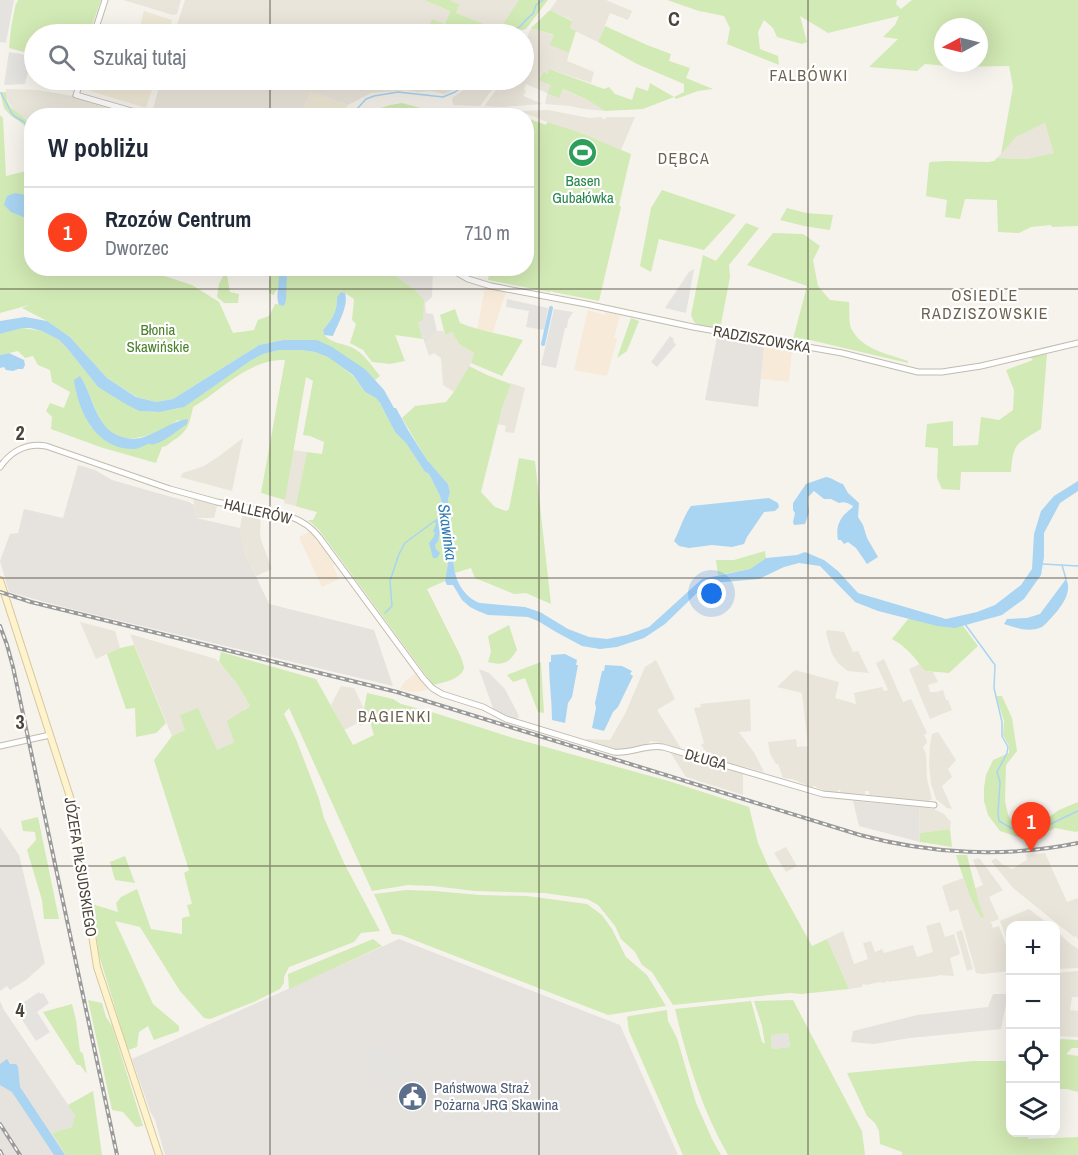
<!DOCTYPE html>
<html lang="pl">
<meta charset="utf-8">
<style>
:root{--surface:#fff;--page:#f6f6f7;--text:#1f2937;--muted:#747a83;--line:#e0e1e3;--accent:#fc3f1d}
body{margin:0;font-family:"Archivo Narrow",sans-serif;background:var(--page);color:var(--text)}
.controls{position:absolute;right:18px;bottom:18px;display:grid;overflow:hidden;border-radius:12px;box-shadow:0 6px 24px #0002}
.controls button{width:54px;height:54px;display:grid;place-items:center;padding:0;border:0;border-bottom:2px solid var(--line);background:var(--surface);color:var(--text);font:30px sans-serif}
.compass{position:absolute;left:934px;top:18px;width:54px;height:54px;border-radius:50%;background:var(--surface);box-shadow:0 6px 24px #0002;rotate:263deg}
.you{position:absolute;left:712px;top:594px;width:21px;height:21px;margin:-15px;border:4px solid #fff;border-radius:50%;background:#1a73e8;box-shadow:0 0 0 9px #1a73e833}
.badge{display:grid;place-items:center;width:39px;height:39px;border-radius:50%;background:var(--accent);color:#fff;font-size:20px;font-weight:700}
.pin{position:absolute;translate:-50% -50px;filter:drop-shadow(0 2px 3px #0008)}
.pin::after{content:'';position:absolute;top:32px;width:21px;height:18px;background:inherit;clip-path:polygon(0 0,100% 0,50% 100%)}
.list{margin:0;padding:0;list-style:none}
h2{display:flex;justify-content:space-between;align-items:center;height:78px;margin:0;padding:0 24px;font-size:26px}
h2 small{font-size:20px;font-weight:400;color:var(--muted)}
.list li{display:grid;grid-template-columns:39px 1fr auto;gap:18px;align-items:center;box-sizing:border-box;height:90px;padding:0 24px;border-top:2px solid var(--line)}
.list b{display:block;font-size:22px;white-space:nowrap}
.list p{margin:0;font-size:20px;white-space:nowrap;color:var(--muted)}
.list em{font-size:20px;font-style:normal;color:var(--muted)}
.icon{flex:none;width:33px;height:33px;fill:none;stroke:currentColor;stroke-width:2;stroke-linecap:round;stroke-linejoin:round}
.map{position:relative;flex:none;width:1078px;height:1155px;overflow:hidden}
.search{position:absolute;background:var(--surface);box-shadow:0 6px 24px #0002;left:24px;top:24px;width:510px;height:66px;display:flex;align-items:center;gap:15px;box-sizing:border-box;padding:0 21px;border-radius:33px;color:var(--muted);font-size:22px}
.panel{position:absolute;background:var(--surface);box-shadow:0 6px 24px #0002;left:24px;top:108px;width:510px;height:168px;border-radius:24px}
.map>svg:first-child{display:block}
.residential{fill:#eae5da}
.commercial{fill:#f7ead8}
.industrial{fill:#e6e2dd}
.education{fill:#efe8d6}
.green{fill:#d2eab5;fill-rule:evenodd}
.parking{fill:#e5e3e0}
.water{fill:#a9d4f2}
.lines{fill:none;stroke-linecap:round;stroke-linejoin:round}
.stream{stroke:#a9d4f2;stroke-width:1.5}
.canal{stroke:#a9d4f2;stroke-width:4}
.tertiary-casing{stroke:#c2bbae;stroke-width:7}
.secondary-casing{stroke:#d6c79b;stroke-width:8}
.tertiary{stroke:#fff;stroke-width:5}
.secondary{stroke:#fff3cd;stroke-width:6}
.rail-casing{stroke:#9a9a9a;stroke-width:4}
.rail{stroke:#fff;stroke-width:1.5;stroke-dasharray:4.5;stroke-linecap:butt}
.grid{fill:none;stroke:#4b4439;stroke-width:1.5;stroke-opacity:0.55}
.labels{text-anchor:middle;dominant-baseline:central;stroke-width:4.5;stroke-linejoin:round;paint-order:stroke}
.leisure-label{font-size:15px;fill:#27864d;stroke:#fff}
.park-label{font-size:15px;fill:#4a7f2a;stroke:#fff}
.street-label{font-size:15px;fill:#4b4439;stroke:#fff}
.service-label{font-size:15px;fill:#4e5e75;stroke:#fff;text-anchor:start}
.neighbourhood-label{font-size:16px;letter-spacing:1.5px;fill:#6e6250;stroke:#fff}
.water-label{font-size:16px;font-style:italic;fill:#2e7ab2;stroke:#fff}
.grid-label{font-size:20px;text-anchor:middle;font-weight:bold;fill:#4b4439;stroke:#fff;stroke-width:4.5;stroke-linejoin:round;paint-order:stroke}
</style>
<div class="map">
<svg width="1078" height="1155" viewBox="0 0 1078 1155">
<rect width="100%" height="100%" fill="#f6f3ec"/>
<g class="residential">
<path d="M123,0H181L177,14L173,15Z"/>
<path d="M185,0H424L450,11L445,24L428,30L419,28L434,34H174Z"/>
<path d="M451,0H519V1L499,30L455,13Z"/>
<path d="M557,0H606L632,11L628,20L610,13L598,42L569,28L572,20L550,10Z"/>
<path d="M531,28L555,36L551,45L569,53L567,61L594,72L591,83L549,69L562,89L586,99L605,111L584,109L570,106L545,104L547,93L526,84L524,89L526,91L523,96L543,104L502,107L485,106V105L503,80H524V45Z"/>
<path d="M161,80H465V82L449,92L444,94L431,91L417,92L407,90L371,93L348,105L311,92L304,107L303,115L157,116L153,114L152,112Z"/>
<path d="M475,80H499L480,106L453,105L452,98L469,86Z"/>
<path d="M6,89L37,90L74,96L143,115L32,116L31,128L26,119L15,112L5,96Z"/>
<path d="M548,110L589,118L602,117V119H605L607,117H635L621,150L581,133L560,127L520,111Z"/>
<path d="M1045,123L1055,153L1026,159L997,158L1016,137Z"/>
<path d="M437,331H443L445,335L452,332L459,344L474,353L471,363L454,392L443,385L441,358L434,353L429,356L425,344Z"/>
<path d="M511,383L525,388L514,433L505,432L506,426L497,424L502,408Z"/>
<path d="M243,438L232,491L180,477L183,473L204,466L218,457Z"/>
<path d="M293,450L307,452L303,472L317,512L284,503Z"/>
<path d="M193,497L218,503L214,518H196Z"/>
<path d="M243,509L261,512L260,534L261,540L272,569L256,576L244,551L240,528Z"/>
<path d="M80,622L115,631L120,648L96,659Z"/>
<path d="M827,630L844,632L853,652L858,651L869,673L848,671L838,663L832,654L826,633Z"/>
<path d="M130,634L216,659L238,685L250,706L244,709L234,742L217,750L185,730L172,736Z"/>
<path d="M884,659L903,702L911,699L927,733L924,735L927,741L926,744L923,747L926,754L927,779L932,799L928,801L869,795V791H865V794L841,793L840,790H838V793L830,792L817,788L815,786H813V788L792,779L783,778L778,764H776L770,754L768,742L796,739L797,747L808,746L802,693L777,687L795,670L839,682L835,698L856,704L854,693L882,687L884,691L888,690L876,663Z"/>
<path d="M656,660L675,699L657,710L682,750L666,744L650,741L648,744L625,750H617L585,742L586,739L610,740L626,712L645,667Z"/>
<path d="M920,664L925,671L933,672L938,682L928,685L930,692H937L943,690L946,700H948L952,710L930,719L909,669Z"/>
<path d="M341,686L354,688L370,722L360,726L358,723L344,730L331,705Z"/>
<path d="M750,699L751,731L739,732L755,754L764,772L711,758L701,745L704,743L694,708L701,707L700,704Z"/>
<path d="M938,732L956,760L948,769L952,777L942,786L952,809L947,808L936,799L931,784L929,764L930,745L932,734Z"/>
<path d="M670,752L743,774V795L686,777Z"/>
<path d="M919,807L934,809L944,814L951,822L950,829L920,833Z"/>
<path d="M786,847L797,866L786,872L774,853Z"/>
<path d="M1045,853L1067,902L1078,898V940L1076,936L1074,937L1013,888L991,861L996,858L1002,864L1012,869L1027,860L1026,855Z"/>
<path d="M978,858L980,859L1003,890L989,897L999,919L991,922L993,928L999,926L1010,956V971L983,974L976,973L958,909L950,912L942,886L963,878L968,891L983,885L973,860Z"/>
<path d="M1029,909L1050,925L1010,926V945H1009L1000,921Z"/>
<path d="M940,922L945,937L954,934L960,954L950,958L954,976L938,975V976L895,981H892L891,982L888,981L883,983L880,982L866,985L864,984L862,985V987L849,989L827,939L843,931L854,964L868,959L863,943L871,941L875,952L882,949L884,953L913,945L917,957L933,952L926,926Z"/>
<path d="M962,930L973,969L967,971L956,932Z"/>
<path d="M1057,931L1069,943L1078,949V968L1056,969Z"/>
<path d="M1078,971V997H1072L1070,1010L1078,1011V1037L1056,1036V1014H1058V1010L1056,1009V973Z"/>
</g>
<g class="commercial">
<path d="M485,287L506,291L493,332L477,330Z"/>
<path d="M588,310L604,315L606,312L620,315L614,338L617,339L607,376L574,370Z"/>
<path d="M764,346L792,349L789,382L761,379Z"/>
<path d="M312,531L316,541L320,542L336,564L333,566L339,579L322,587L299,537Z"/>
<path d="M416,673L428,689L423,691L412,692L400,689L405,681Z"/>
</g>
<g class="industrial">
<path d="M386,269H433L432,297L425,303L426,313L433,314L437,331L425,344L418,322L424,299L415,290Z"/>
<path d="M717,337L764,346L758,407L705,400Z"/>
<path d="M78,465L95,470L112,480L189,502L194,505L196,518L240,528L244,551L269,604L374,630L393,686L67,608L9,592L0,561L10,534L18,533L24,509L63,518Z"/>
<path d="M479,669L489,673L505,689L519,716L516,720L494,711Z"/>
<path d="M853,801L919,807L920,842L859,826Z"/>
<path d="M0,827L19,855L45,963L26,980L10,990L7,986L0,991Z"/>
<path d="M399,939L620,1025L678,1155H165L155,1120L150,1111L132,1059Z"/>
<path d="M993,994H1008L1001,1029L910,1038L874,1044L851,1042L853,1031L917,1015L988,1007Z"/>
<path d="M0,1001L4,1010L75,1115L72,1127L52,1133L66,1155H0Z"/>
<path d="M788,1033L790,1047L772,1049L771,1035Z"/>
</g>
<g class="education">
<path d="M144,11L172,20L168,34H138Z"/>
<path d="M88,80H155L146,108L90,91L87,86Z"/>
<path d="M311,92L348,105L343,115H303L304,107Z"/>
</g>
<g class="green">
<path d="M18,0H101L89,34H55L52,31L49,34H34V54H32L9,48L11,28L16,3H17Z"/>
<path d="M424,0H451L452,2L459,4L456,13L499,30L519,0H548L526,29L511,33L510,34H434L419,28L420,26L428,29L432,19L445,24L450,11Z"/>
<path d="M667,0H897L896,4L901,9L912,0H1078V226L1052,227L1051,225L1031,227L1019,233L998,232L997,200L965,199L960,219L945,217L947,200L926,196L929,164L930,162L945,161L988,162L994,161L997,158L1026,159L1054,153L1045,123L1016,137L1001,154L1013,87L1009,66L959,67L925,64L917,71L869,67L898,39L883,37L895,25L899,16L828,33L800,16L807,42L802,44L777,37L773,28L764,20L758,32L760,49L778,56L779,65L727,44L730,28L724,16L699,11ZM943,27H979V63H943Z"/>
<path d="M550,10L572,21L570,28L576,31L569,53L550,45L554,35L531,28Z"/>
<path d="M605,26L647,45L671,54L669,61L690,68L686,78L713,89L698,91L676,99L674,97L643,109L605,111L586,99L563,89L559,98L547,93L551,85L539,80L544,72L548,74L549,69L604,89L609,87L615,94L632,100L636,87L648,91L650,83L674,97L684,92V84L637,64L598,42Z"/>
<path d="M0,92H6C5,112 26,113 31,127C32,129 31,135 31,137L23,124L10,115L4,108Z"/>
<path d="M402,103L431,111L462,109L508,110L520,115H372C379,106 391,105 402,103Z"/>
<path d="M0,115L3,118L6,176L30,170L31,164L32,268L143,269L192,285L219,302L233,333L254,330L258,320L269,316L275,304L284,305L280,283L274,295L269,293V281L274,269H386L415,290L424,299L423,320L418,322L423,339L395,335L405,361L390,364L372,362L363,350L350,343L356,324L352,320L354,299L345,293L341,292L337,297C337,312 333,318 323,330L324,335C336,345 339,342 351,347C364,353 371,365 380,376L375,380L366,370L283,340L259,345L173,399L156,402L137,397L107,378L70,337L47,321L22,308L29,305L0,313Z"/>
<path d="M527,118L546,125L547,122L581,133L631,154L619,205L621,207L599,301L553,292L552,291L549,292L488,280L490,269L526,268Z"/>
<path d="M662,190L736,215L704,250L659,239L651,272L640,266L651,208Z"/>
<path d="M787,208L806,213L833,215L830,230L804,226L780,220Z"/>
<path d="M746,223L759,228L729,265L730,277L721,324L724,328L718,329L697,324L694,322L691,315L703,255L716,261Z"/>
<path d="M773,233L803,234L820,246L813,260L818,286L830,300L849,302C850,310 848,323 852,330C863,350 889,354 908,361V363L810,340L793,339L807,286L747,265Z"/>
<path d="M224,274L227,275L230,292L239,294L238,303H224L217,297L219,284Z"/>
<path d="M455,309L460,323C480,331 502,334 523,340L502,376L471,363L474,353L459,344L452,332L445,335L440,315Z"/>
<path d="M631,318L639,321L627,351L617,358Z"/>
<path d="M23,328L42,331L59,340L67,348L98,387L139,411L160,412L180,408L250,361L263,354L279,350H301L315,352L329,357L353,376L365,392L376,398L380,403L395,432L406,443L425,472L429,474L440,496L444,514L446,551L448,563L445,581L427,589L461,657C461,658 464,666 464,667C463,679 442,683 433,685L319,530L308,520H313L317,512L296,506L307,452L322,454L324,442L310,436L303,435L313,381L306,377L285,500L261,493L285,360C249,359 222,390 193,407C190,422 188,432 174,440C169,443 168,446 162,447L156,463L100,447L51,429L52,417L46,411L50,403L64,408L70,392L52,382L50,370L38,365L33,356L25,358L18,351L0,355V334ZM80,376C88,388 92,402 98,415C100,419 102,424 105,427C123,450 159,433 178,420L186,424L156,444H147L142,447L91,427L76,392Z"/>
<path d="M1047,354L1041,429C1017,444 1013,442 1011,472H961L960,490L942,489L937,478L938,449L937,448L925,447L927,424L953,421V446L978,445L981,417L999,420L1013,410L1014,390L1006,370L1033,360L1030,357Z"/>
<path d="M469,366L487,375L511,384L502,408L481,492L495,507L506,511L509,509L519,458L535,461L551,604L526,593L514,594L475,578L471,568L455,573L454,568V555L448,500L450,492L448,484L427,460L402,418L415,406L446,402L454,392Z"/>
<path d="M765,551L766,558L750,569L718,575L716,560H734Z"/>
<path d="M909,618C926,623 944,629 963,626L978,646L949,673L925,671C915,658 907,647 892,639Z"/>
<path d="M509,625L517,650C509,663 504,666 488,662L491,652L488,636Z"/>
<path d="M134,645L166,723L156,733L136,737L135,708L126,709L107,654L120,648Z"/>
<path d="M221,652L316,679L353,745L374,735L370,722L364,709L367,693L393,699L401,704L435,713L513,738L672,782L749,807L758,843L769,868L812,946L827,939L849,989L801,994L790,993L673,1005L652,972L642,965L635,952L621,939L615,926L607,916L598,905L587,899L544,893L475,891L433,886L408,885L372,891L289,708L284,714L296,739L319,799L324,818L344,863L380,931L361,933L354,942L289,967L284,977V983L280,989L254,1002L210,1019L204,1018L180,991L140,927L115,921L153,1004L179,1026V1031L154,1040L148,1026L139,1032L137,1047L128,1050L99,955L92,904L118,912L116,903L121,897L137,889L151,929L182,934V918L190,916L187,905L192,904L184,873L189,870L154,760L172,736L185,730L180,715L198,708L217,750L234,742L227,721L250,706L238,685L219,662Z"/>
<path d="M541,662L544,713L538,712L525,678L513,682L507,675Z"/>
<path d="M996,696H1002L1012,718L1017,751L1006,765L1005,801L1008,814L1012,823L1022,828L1040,823L1059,810L1078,802V831L1076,832L1055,828L1039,836L1018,837L1000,831L988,815L984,801V788L986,775L993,760L1009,753V746L1003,735L1004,721Z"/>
<path d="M38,817L59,919H44L42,900L27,850L36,840L35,832L23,831L21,821Z"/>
<path d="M950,829L952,847L920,842V833Z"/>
<path d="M956,855H967L979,903L984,918L981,917C969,898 963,877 956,855Z"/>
<path d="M125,856L135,883L115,880L110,862Z"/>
<path d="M406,890L435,891L480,895L527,896L587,904L602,915L612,929L626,957L647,975L666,1006L608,1015L401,935L392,934L374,894Z"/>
<path d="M373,939L382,946L289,989L288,974Z"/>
<path d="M88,1000L102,1003L106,1017L112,1026L143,1126L136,1127L123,1112L112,1110Z"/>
<path d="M793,1000L862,1131L865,1155H728C702,1110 687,1060 675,1009L751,1001L762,1042L765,1044L762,1026L754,1001ZM788,1033L790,1047L772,1049L771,1035Z"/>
<path d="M72,1004L76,1020L80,1051L83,1054L87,1074L80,1065H77L43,1012Z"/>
<path d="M667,1010L668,1021L677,1038L696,1103L712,1139L721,1155H683L629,1031L627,1017L629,1016Z"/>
<path d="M1061,1039L1078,1040V1048H1072L1066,1054L1078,1056V1092L1067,1089H1056V1045Z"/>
<path d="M973,1061H1010V1132L1028,1133V1139L1078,1137V1155H902V1152L880,1144L879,1131L875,1123L867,1116L847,1073Z"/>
<path d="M93,1091L102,1155H66L52,1133L72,1127L75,1115L68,1105Z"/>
</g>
<g class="parking">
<path d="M0,0H14L6,43L0,42Z"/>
<path d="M9,52L32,56L25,84L4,85Z"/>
<path d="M694,269L686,313L665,308L689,272Z"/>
<path d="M507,299L548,308L544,330L526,327L529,311L506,307Z"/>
<path d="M554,309L573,312L568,320L567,328H565L556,368L541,365Z"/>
<path d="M670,336L674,339L673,341L676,345L657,367L651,362Z"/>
<path d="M39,992L40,994L43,993L49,1003L37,1012L50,1032L36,1041L19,1015L18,1006Z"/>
<path d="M395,1040L409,1073L403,1075L404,1077L377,1089L362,1054Z"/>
</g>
<g class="water">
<path d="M15,193L31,196V220L11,212L4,205L7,196Z"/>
<path d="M282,271L287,274L286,300L284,306L279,305C275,296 280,283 279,272Z"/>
<path d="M341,292L345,293C349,306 338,323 333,336L324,335L323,330C333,318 337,312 337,297Z"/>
<path d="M25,317L47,321L70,337L107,378L136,397L156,402L173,399L259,345L283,340H317L332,347L366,370L384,390L394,408H396L408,430L427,460L448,484L450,492L448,500C451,518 452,535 454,552C454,557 453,561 454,566C455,581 465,598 480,603L525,607L540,612L568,629L589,637L607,639L627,635L649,627L702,579L750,569L766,558L797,555L805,552L824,560L838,571L858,593L946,619L977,612L995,605L1021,585L1032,569L1034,534L1041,511L1054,496L1078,481V491L1060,503L1044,533V557L1041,575L1024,599L1002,615L955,628L937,626L878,611L855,602L820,566L799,563L784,567L759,579L712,583L700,590L665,624L644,638L617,647L600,649L582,646L556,632L538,621L528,617L488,615L478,611L470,607L462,600L453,585H447L445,581L448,563L446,551L444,514L440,496L429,474L425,472L406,443L395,432L380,403L376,398L365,392L353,375L328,357L315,352L301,350H279L263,354L250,361L184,407L160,412L139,411L124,403L98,387L67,348L59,340L42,331L30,328H23L0,334V321Z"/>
<path d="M9,353L24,360L25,365L23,369H18L13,371L6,370L4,367L0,368V355Z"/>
<path d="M80,376C95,398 95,432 126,438C132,439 139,439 144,437C159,432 172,421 188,419L187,424C179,429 164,442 155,444C148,446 153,442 146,445C141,447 138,449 132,449C96,449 78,411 74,380Z"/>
<path d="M826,477C833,478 836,482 843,484L848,493L859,503L858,517L863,525L867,538L878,557L867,564L856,548L848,542L844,544L841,540H838C835,525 841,516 852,508L853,506C848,503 844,501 839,503L831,499H824L814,491L808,497V504L809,512L805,524L794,525L793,522L795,513L793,510V503L806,484Z"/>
<path d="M769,498L778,503L779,507L775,511L764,512L747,537L744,544L732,547L712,545L689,548L679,546L674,541C680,530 683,517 691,506Z"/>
<path d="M439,518L442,519L438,541L435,545L436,549L440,553L437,558H433L429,543L433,538L435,533L433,531L436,524L435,522Z"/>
<path d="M1066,579C1073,592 1061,607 1052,617C1049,620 1045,625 1042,627C1029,633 1016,628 1004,624L1007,619L1027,618L1040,614Z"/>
<path d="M565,654L577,660L576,665H578L572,697L568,703L565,723L552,720C552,701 549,682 549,662H551V655Z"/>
<path d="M605,665L622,666L632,671L630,674L633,676L618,707L613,712L604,731L592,728L596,708L595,703L602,671H604Z"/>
<path d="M7,1059L10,1064H16L18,1067L20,1087L65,1155H54L12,1092L0,1085V1064Z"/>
</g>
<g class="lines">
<g class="stream">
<path d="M506,34L509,31C522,30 523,20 533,14L536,5L543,0"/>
<path d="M1,93L11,112L14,116L24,122L32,132"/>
<path d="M355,116L357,109L366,99L374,96L398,92L443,97L455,92L472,80"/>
<path d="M1043,564L1078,566"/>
<path d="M1062,565L1066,579"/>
<path d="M385,613L392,606L390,581L399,554L405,543L444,514"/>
<path d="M965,624L995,665L994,688L1002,722V736L1008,747L1007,753L997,772L1000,782L998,813L999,821L1020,833L1038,830L1078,811"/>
</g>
<path class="canal" d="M543,344L551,308"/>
<defs>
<g id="tertiary">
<path d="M94,34L105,0"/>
<path d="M81,80L76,95L149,116"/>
<path d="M449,268L468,279L491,286L586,304L693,327L842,353L918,372H942L981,366L1078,343"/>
<path d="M0,467C11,451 27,443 46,446L170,489L217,502L291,517C303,521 311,527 319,537L423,678L432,688L442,694L483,707L506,719L614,752C631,754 646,744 663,747L823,794L934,805"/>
<path d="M0,746L50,735"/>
</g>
<path id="secondary" d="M0,580L71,800L97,967L159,1155"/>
</defs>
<use href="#tertiary" class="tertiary-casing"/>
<use href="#secondary" class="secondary-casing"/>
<use href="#tertiary" class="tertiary"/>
<use href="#secondary" class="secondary"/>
<defs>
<g id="rail">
<path d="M0,592L31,602L397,692L860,835C930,854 1006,858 1078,843"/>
<path d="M0,626L7,645L13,667L117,1155"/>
<path d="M0,1124L20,1155"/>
<path d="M0,1151L2,1155"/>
</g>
</defs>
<use href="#rail" class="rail-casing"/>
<use href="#rail" class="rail"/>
</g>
<path class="grid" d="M270,0V34M539,0V1155M808,0V1155M270,80V116M270,268V1155M0,289H1078M0,578H1078M0,866H1078"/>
<defs>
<symbol id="stadium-disc" viewBox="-11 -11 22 22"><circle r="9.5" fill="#2e9e5b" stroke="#fff"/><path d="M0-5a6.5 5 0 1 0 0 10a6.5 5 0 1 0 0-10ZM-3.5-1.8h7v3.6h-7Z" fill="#fff"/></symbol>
<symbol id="civic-disc" viewBox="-11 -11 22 22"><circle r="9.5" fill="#5c6f8a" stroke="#fff"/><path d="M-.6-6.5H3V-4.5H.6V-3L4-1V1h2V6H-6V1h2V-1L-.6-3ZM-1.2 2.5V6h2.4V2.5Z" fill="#fff"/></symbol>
</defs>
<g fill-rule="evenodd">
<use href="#stadium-disc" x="566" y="136" width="33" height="33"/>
<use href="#civic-disc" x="396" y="1080" width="33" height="33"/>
</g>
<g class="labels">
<g class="leisure-label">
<text x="583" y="180">Basen<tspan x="583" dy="17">Gubałówka</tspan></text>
</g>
<g class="park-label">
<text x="158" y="329">Błonia<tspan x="158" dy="17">Skawińskie</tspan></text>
</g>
<g class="street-label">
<text transform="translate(762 339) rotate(10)">RADZISZOWSKA</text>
<text transform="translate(258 511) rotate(13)">HALLERÓW</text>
<text transform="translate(706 759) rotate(16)">DŁUGA</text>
<text transform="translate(81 867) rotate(81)">JÓZEFA PIŁSUDSKIEGO</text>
</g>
<g class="service-label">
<text x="434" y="1087">Państwowa Straż<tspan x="434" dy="17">Pożarna JRG Skawina</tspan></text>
</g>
<g class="neighbourhood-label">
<text x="809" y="75">FALBÓWKI</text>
<text x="684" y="158">DĘBCA</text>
<text x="985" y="295">OSIEDLE<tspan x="985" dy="18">RADZISZOWSKIE</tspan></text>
<text x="395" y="716">BAGIENKI</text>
</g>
<g class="water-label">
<text transform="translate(448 532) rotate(82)">Skawinka</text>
</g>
</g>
<g class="grid-label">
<text x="674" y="26">C</text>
<text x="20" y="440">2</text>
<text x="20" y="729">3</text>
<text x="20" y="1017">4</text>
</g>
</svg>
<div class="controls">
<button>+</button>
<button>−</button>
<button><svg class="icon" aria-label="locate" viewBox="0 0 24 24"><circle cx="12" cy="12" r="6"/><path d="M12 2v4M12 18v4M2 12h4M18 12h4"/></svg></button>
<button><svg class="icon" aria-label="layers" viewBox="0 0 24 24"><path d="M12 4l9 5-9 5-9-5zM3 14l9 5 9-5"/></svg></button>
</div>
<svg class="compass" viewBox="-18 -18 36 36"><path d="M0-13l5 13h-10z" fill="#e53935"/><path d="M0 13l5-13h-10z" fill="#747a83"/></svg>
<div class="you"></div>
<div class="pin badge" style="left:1031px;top:852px">1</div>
<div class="search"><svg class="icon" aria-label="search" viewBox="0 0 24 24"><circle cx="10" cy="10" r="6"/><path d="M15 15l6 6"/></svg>Szukaj tutaj</div>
<section class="panel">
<h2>W pobliżu<small></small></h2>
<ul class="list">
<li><span class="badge">1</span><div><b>Rzozów Centrum</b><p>Dworzec</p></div><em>710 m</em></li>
</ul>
</section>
</div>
